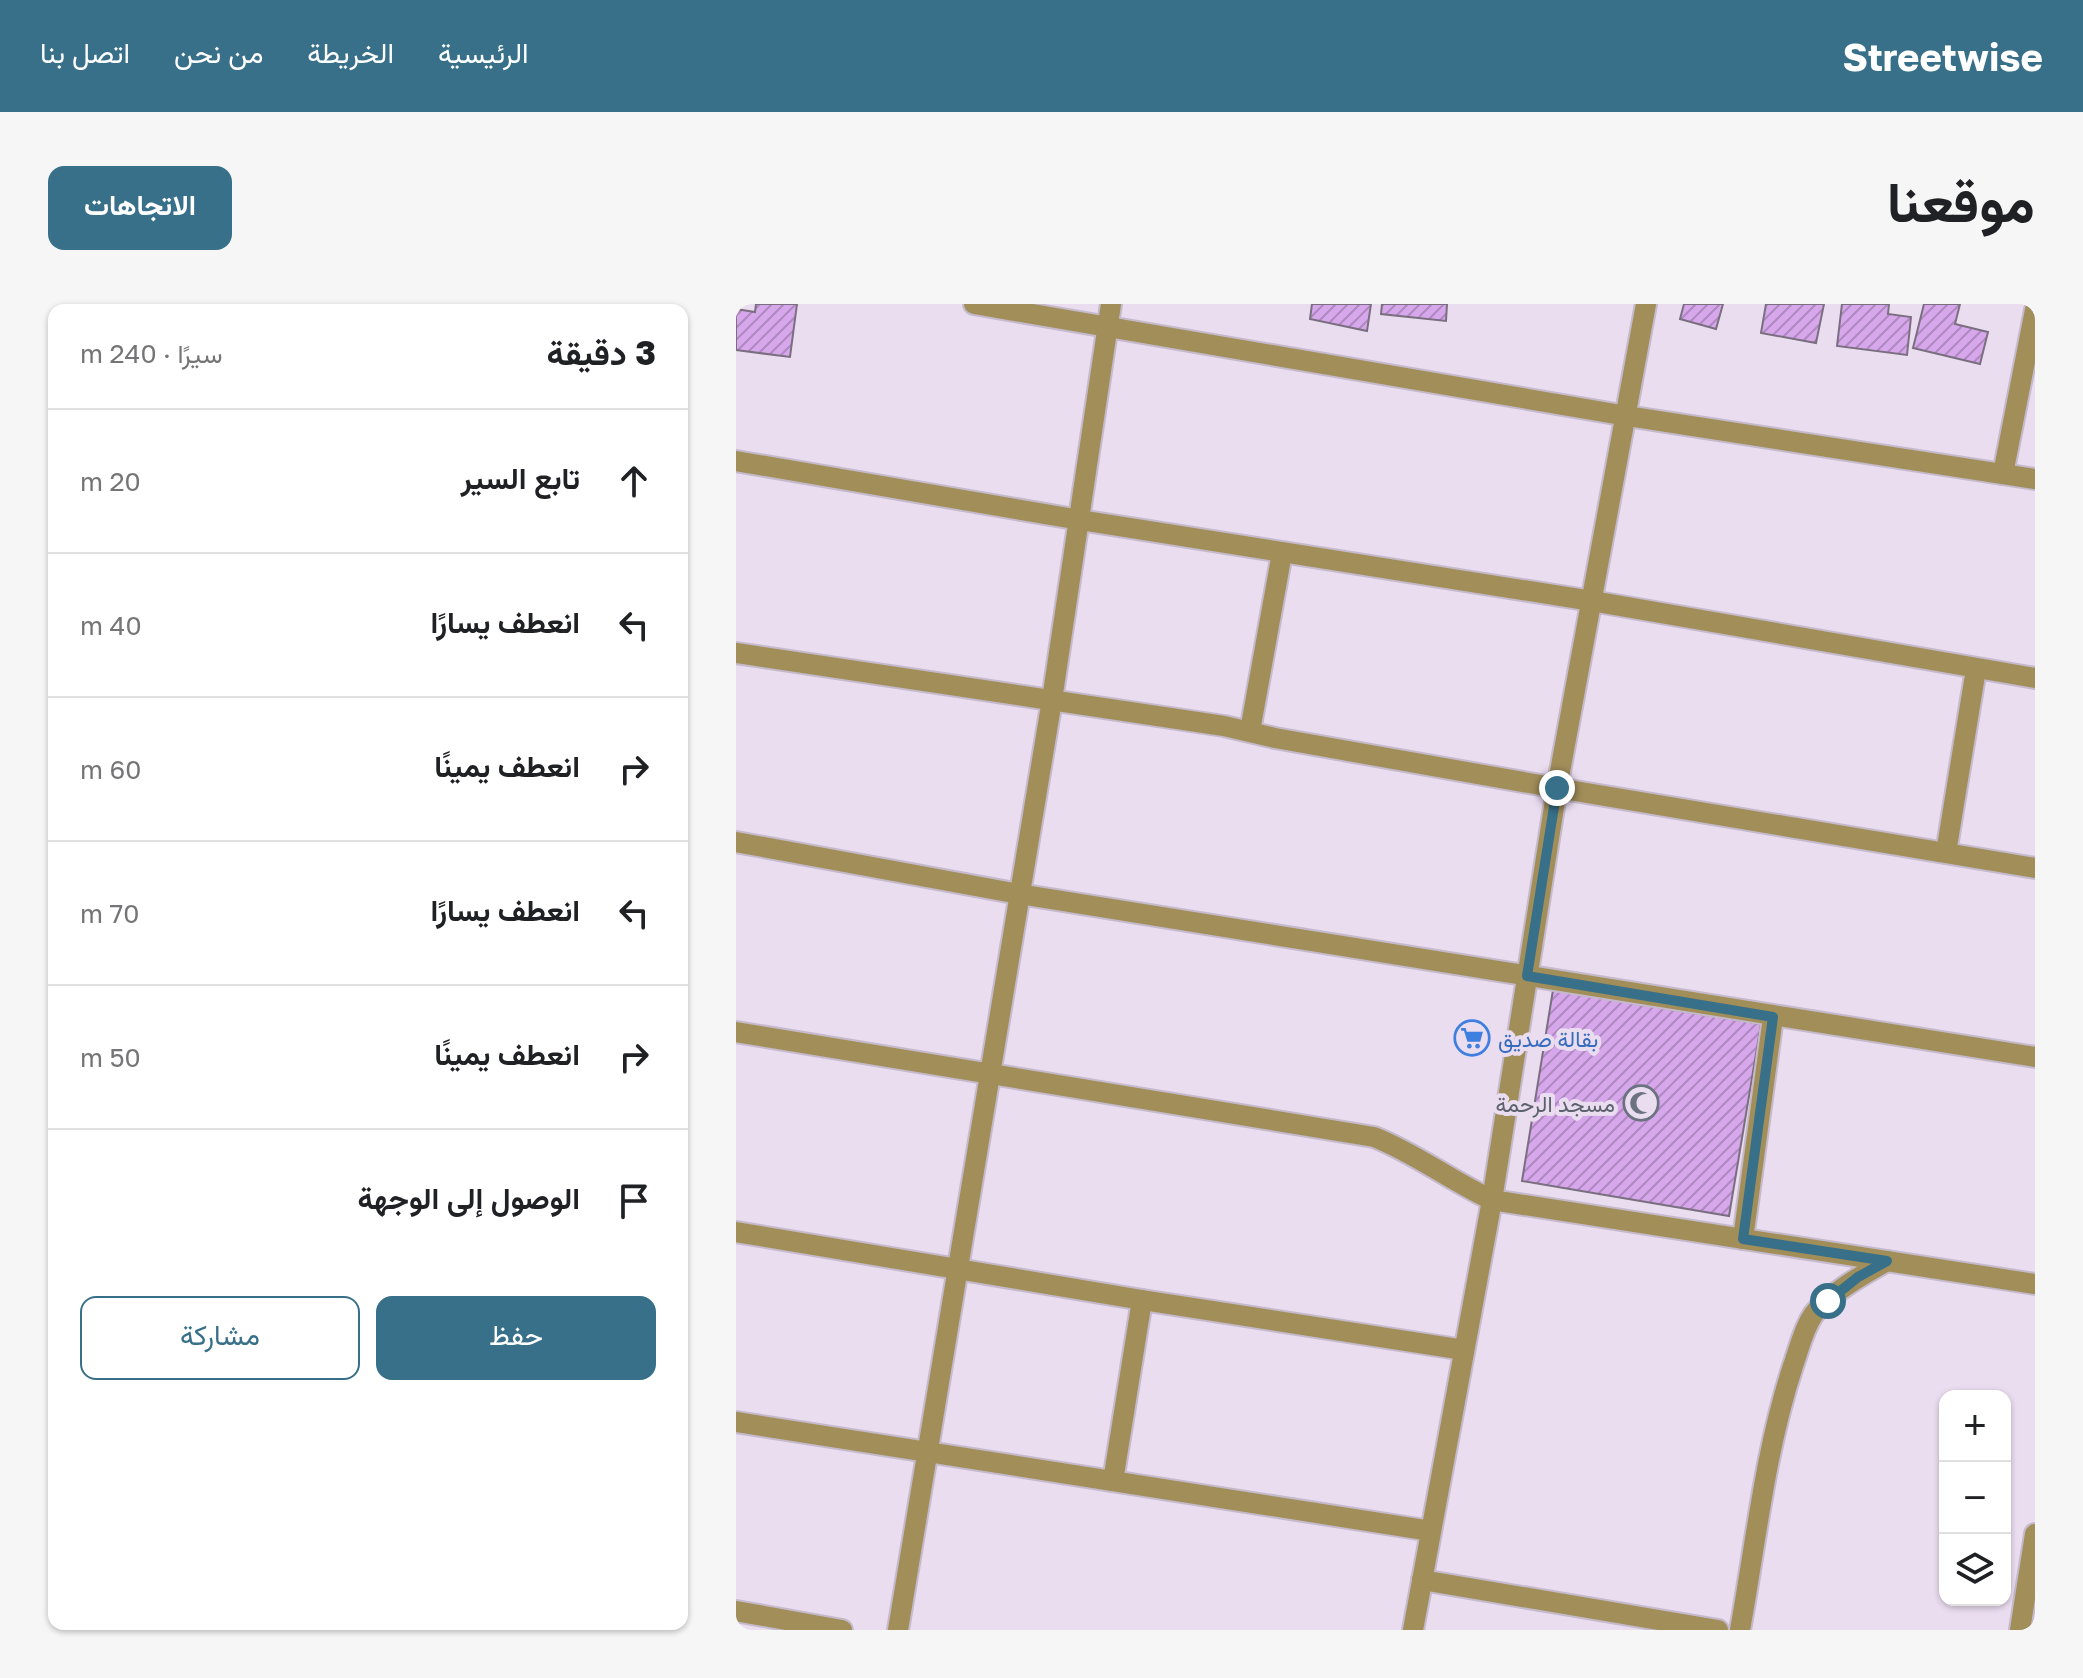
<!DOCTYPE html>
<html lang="ar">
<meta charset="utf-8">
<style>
:root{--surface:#fff;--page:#f6f6f6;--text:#202124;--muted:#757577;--line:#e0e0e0;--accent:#38708a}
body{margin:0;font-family:"Golos Text",Vazirmatn,sans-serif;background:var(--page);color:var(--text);direction:rtl}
.controls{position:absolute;right:24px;bottom:24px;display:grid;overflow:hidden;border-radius:16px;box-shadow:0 2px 6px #0004}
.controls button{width:72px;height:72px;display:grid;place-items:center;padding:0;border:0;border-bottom:2px solid var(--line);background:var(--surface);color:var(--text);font:40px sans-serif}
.stop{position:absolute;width:24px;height:24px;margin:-18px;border:6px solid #38708a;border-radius:50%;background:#fff}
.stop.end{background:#38708a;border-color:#fff;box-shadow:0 2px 8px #0008}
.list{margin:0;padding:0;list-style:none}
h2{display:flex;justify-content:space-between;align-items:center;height:104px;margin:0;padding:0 32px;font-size:34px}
h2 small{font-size:26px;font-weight:400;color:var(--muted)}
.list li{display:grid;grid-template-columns:52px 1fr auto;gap:24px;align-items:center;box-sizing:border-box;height:144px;padding:0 32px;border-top:2px solid var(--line)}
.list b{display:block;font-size:30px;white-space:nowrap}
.list em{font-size:26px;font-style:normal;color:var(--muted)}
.actions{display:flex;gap:16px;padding:24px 32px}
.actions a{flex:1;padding:18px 0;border:2px solid var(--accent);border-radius:16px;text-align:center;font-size:28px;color:var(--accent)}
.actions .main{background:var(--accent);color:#fff}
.icon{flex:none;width:44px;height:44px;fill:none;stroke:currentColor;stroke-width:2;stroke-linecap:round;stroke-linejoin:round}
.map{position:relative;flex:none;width:1299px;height:1326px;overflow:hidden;direction:ltr;border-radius:16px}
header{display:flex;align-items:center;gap:48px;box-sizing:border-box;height:112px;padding:0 40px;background:var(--accent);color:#fff}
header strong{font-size:38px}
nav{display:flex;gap:44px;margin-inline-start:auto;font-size:28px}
.intro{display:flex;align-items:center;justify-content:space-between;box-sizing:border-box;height:192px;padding:0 48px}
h1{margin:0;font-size:56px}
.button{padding:20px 36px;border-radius:16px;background:var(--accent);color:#fff;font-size:28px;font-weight:700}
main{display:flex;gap:48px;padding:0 48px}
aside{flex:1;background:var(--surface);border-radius:16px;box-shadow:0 2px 6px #0004}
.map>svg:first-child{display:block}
.building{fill:url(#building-hatch);stroke:#7a6f7f;stroke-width:2}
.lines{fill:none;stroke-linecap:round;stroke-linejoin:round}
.minor-casing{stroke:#c5bacb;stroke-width:24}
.minor{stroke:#a28e59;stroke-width:20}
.route{stroke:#38708a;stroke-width:10}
.labels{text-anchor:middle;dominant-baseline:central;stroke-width:8;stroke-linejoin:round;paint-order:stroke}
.shop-label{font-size:22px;fill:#366cbe;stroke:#eaddf0;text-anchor:start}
.worship-label{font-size:22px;fill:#5b616d;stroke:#eaddf0;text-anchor:end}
</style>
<header>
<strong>Streetwise</strong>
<nav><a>الرئيسية</a><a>الخريطة</a><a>من نحن</a><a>اتصل بنا</a></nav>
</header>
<div class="intro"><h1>موقعنا</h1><a class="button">الاتجاهات</a></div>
<main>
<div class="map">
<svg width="1299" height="1326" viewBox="0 0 1299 1326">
<defs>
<pattern id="building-hatch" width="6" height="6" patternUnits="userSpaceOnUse" patternTransform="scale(2)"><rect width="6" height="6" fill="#d7a7ec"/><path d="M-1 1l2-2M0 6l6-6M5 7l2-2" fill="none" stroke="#af88c0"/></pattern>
</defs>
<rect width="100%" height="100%" fill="#eaddf0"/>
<g class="building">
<path d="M20,0H61L54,53L0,46V5L19,8Z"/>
<path d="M576,0H635L631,27L574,15Z"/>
<path d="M646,0H711L710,17L645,10Z"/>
<path d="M948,0H987L980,25L944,15Z"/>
<path d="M1030,0H1088L1080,39L1025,29Z"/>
<path d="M1106,0H1153L1152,10L1175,13L1171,51L1101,42Z"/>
<path d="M1188,0H1224L1219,20L1252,28L1244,60L1177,44Z"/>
<path d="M817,686L1025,720L993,912L786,877Z"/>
</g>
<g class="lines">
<defs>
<g id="minor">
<path d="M238,0L891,112L1299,175"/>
<path d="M0,157L344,216L856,297L1299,374"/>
<path d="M1267,170L1299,6"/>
<path d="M0,349L488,422L539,434L821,484L1299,564"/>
<path d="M514,427L546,249"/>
<path d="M0,538L283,590L1299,753"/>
<path d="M1210,549L1240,365"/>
<path d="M0,728L638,833C679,849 715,877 756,896L1299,980"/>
<path d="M0,928L406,996L728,1046"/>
<path d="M1007,935L1037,713"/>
<path d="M0,1118L695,1227"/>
<path d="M377,1177L406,996"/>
<path d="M686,1276L982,1326"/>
<path d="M0,1307L106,1326"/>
<path d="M162,1326L316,396L375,0"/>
<path d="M677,1326L756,896L821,484L910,0"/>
<path d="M1004,1326C1020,1238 1029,1147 1057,1062C1063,1045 1067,1026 1077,1011C1092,990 1128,970 1151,957"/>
<path d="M1284,1326L1299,1230"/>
</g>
</defs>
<use href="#minor" class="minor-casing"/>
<use href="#minor" class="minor"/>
</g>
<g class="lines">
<path class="route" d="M821,484L791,672L1037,713L1007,935L1151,957L1122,973L1092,997"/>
</g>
<defs>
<symbol id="supermarket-ring" viewBox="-11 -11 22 22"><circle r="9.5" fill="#eaddf0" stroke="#3f7fe0" stroke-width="1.5"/><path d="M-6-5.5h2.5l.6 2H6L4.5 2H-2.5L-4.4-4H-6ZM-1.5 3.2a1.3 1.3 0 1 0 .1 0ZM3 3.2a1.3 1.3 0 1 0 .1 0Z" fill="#3f7fe0"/></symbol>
<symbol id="mosque-ring" viewBox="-11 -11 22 22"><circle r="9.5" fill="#eaddf0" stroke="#6b7280" stroke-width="1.5"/><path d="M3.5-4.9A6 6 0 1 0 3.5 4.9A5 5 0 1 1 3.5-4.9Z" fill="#6b7280"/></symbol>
</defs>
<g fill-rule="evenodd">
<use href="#supermarket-ring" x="716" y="714" width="40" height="40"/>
<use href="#mosque-ring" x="885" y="779" width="40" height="40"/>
</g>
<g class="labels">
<g class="shop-label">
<text x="762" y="734">بقالة صديق</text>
</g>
<g class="worship-label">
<text x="879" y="799">مسجد الرحمة</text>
</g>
</g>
</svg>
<div class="controls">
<button>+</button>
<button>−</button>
<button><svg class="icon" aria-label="layers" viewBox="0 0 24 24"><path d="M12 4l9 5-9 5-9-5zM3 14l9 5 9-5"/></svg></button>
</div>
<div class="stop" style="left:1092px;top:997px"></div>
<div class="stop end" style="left:821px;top:484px"></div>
</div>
<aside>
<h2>3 دقيقة<small>سيرًا · 240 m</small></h2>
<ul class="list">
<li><svg class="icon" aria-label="ahead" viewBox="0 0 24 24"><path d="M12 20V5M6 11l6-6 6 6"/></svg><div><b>تابع السير</b></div><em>20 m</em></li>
<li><svg class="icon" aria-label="left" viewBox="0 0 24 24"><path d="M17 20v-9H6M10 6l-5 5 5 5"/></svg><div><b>انعطف يسارًا</b></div><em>40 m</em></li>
<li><svg class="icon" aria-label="right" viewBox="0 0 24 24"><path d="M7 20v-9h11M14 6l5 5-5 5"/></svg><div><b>انعطف يمينًا</b></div><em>60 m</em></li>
<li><svg class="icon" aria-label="left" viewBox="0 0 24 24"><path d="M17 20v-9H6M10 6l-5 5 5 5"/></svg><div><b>انعطف يسارًا</b></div><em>70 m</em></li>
<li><svg class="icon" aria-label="right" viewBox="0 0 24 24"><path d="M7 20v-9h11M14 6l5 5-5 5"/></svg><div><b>انعطف يمينًا</b></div><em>50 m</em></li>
<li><svg class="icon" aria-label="arrive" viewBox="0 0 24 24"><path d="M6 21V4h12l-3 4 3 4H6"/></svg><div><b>الوصول إلى الوجهة</b></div></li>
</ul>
<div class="actions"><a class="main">حفظ</a><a>مشاركة</a></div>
</aside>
</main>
